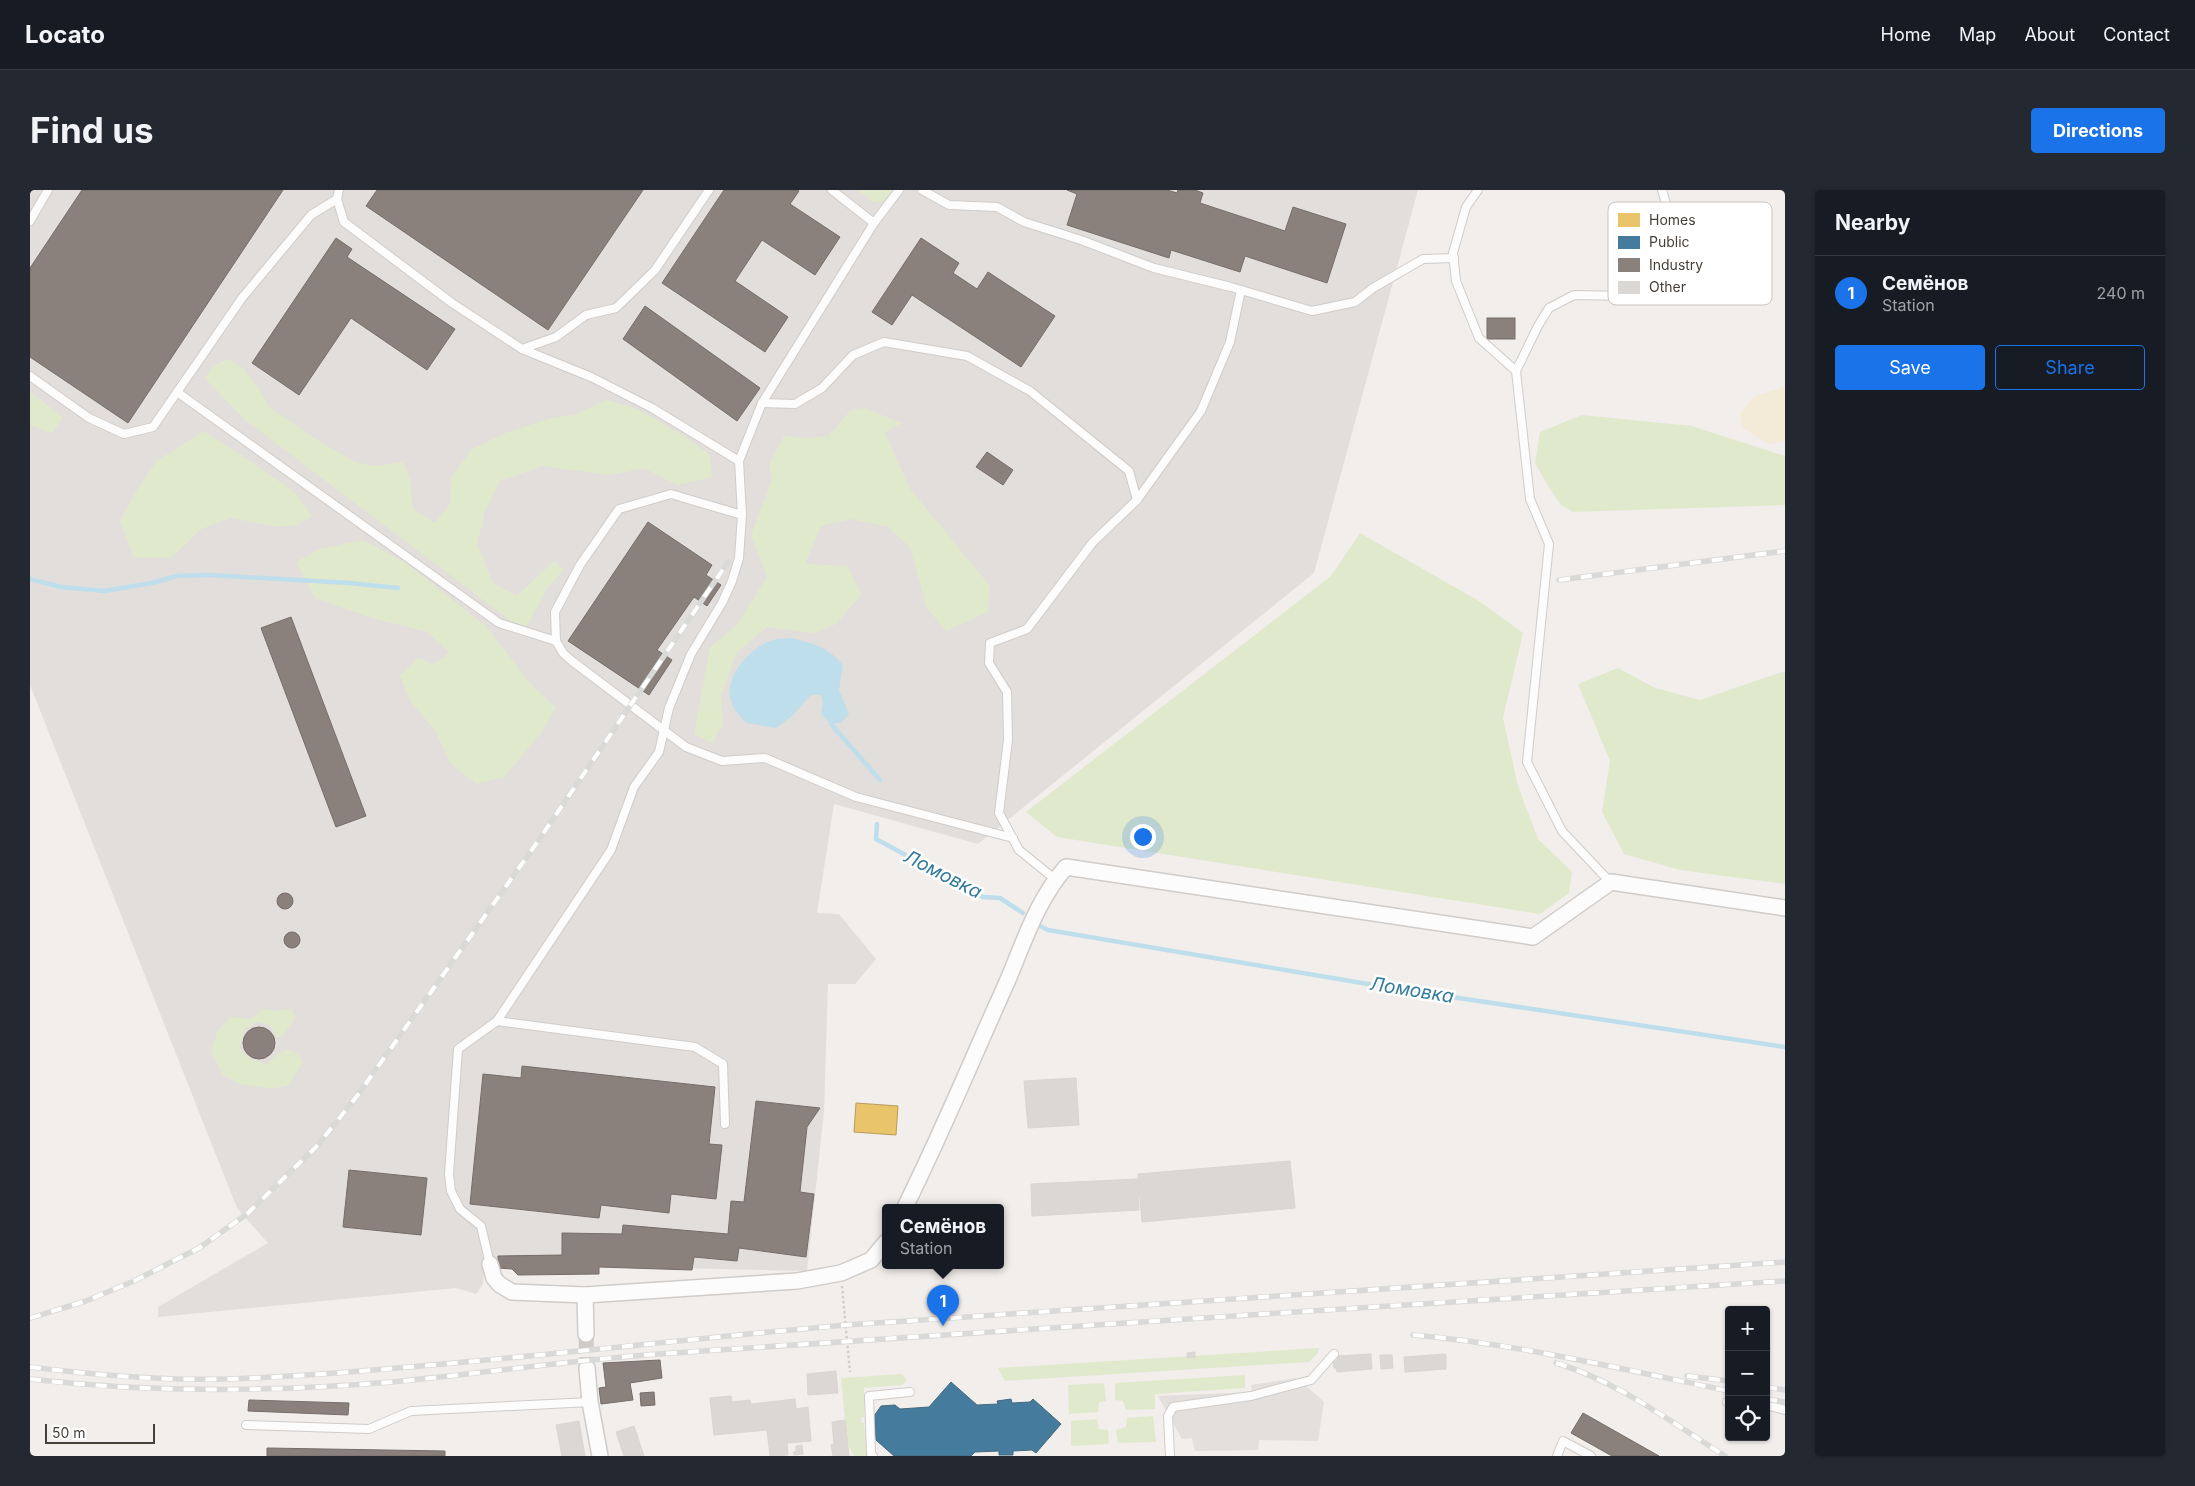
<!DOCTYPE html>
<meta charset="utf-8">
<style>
:root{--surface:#171b24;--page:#242831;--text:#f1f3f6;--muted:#9ea1a6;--line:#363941;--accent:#1a73e8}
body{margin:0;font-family:Inter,sans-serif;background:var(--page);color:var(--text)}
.controls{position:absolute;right:15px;bottom:15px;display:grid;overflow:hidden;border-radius:5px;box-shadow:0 1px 4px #0004}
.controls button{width:45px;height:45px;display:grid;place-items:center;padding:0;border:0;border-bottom:1px solid var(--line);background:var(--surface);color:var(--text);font:25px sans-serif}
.scale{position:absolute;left:15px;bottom:12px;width:110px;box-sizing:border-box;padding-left:5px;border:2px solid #463f38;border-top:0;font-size:14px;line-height:18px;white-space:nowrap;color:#463f38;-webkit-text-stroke:4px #fff;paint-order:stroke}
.you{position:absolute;left:1112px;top:646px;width:18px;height:18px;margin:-12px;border:4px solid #fff;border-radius:50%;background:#1a73e8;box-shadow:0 0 0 8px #1a73e833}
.badge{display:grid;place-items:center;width:32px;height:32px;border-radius:50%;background:var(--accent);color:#fff;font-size:16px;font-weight:700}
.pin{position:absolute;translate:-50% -41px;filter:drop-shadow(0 1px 2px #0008)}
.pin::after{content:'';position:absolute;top:26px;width:18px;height:15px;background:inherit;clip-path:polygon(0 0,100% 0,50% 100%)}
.popup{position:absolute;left:852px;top:1014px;width:122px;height:65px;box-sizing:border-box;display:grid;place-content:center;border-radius:5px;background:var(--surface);filter:drop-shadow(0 1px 4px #0005);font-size:16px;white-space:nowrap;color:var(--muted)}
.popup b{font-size:19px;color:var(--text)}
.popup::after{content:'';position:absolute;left:50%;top:100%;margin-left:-10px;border:10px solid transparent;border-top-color:var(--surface)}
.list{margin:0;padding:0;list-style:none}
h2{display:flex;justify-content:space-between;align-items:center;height:65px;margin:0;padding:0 20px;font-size:21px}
h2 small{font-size:16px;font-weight:400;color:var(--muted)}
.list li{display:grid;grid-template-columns:32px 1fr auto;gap:15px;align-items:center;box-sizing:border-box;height:75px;padding:0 20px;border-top:1px solid var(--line)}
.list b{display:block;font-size:19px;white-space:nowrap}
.list p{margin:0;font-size:16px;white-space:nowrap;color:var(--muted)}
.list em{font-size:16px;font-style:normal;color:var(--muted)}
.actions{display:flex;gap:10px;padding:15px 20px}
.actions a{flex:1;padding:11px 0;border:1px solid var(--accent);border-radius:5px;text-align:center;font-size:18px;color:var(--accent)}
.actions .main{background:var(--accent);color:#fff}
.icon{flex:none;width:28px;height:28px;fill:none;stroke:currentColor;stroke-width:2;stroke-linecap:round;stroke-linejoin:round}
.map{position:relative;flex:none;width:1755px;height:1266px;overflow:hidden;border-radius:5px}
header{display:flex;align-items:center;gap:30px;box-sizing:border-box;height:70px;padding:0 25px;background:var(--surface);border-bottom:1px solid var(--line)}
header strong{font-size:24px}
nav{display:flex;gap:28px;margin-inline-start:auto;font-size:18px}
.intro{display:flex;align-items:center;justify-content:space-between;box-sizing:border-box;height:120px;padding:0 30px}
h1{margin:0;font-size:35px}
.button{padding:12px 22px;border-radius:5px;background:var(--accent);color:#fff;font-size:18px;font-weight:700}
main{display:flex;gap:30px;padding:0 30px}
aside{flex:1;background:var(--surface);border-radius:5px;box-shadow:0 1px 4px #0004}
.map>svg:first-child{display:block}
.industrial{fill:#e2dedb}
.green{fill:#e1e9cd}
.sand{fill:#f3ead7}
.parking{fill:#e2dfdc}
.water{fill:#bfdeec}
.homes{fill:#e9c46a;stroke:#b89c5b}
.public{fill:#457b9d;stroke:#45697f}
.industry{fill:#8a817c;stroke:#766d68}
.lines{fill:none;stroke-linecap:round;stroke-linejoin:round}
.stream{stroke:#bfdeec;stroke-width:4.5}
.building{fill:#dad7d4;stroke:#d9d5d1}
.minor-tunnel{stroke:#cfcbc7;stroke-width:15;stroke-dasharray:15 8;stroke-linecap:butt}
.service-casing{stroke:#cfccc9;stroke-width:10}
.minor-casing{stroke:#cfccc9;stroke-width:18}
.path{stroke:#d1cecb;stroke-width:2.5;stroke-dasharray:2.5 2.5;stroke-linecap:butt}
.service{stroke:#fdfcfc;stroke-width:8}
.minor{stroke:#fdfcfc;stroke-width:15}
.rail-casing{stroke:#d9d9d8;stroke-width:5.5}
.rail{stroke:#fff;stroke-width:4;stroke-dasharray:11;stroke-linecap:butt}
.labels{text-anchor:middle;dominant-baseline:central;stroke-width:5;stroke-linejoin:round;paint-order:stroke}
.water-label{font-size:19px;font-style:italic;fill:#337b9c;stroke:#fff}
.key{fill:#fff;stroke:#c8c5c3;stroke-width:1}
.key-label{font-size:14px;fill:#463f38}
</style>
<header>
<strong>Locato</strong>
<nav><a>Home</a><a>Map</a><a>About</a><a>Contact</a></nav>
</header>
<div class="intro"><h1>Find us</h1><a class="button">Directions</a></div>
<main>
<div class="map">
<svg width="1755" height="1266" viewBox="0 0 1755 1266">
<rect width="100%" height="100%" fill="#f1eeeb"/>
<path class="industrial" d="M0,0H1388L1284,383L948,654L804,614L787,723L809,724L846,769L825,794H798L794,921L777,1081L454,1074L453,1094L446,1104L426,1098L128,1127V1117L238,1053L207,1018L0,495Z"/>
<g class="green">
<path d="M827,0H863L864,1L855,11L843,12Z"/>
<path d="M198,169L213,178L231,202L237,215L287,250L327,273L346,276L372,272C384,288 379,300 384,319L405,333L420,314L421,288L442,259L478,242L522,228L545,225L576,210L610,220L654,246L680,265L682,287L647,295L614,278L581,285L513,276L470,291L455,321L447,354L463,393L487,406L525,370L533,380L517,399L494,441L214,229L175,188L183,176Z"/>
<path d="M0,201L33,228L22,243L0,235Z"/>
<path d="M834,218L872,233L855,243L880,299L960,396L958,422L916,441L897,418L880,357L858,337L822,329L791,336L775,374L818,376L831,405L806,434L784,443L737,437L707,462L691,506L693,534L682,553L664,544L680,457L707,435L737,387L721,345L742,290L739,274L754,246L774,248L798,246L821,220Z"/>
<path d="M1552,225L1662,236L1755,266V315L1543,322L1531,315L1518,296L1505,273L1510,242Z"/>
<path d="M173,241L210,264L264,302L282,326L268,335L248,337L201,328L171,339L141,368L103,367L90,331L105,303L127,271Z"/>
<path d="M1330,343L1449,411L1493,443L1473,528L1488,596L1508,649L1542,682L1539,703L1510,724L1027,647L996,622L1301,386Z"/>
<path d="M333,350L374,372L456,436L503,497L526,517L511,543L474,587L446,594L420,573L405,540L380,511L370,486L388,468L403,474L420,463L397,442L345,429L285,408L266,372L289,359Z"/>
<path d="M1588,478L1625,498L1670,510L1755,481V694L1650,680L1594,664L1572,622L1580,571L1548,494Z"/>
<path d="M233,819L244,821L261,819L266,826L253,846L247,848L240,835L227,832L215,839L210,857L213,864L236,875C250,861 259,851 273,871L259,895L242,899L210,894L192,884L181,861L188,840L200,827L221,829Z"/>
<path d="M1289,1158L1287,1164L1279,1172L975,1191L968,1178Z"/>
<path d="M872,1184L877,1190L872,1195L834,1198V1227L831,1228L832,1233H834L837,1266H824L817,1252L811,1188Z"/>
<path d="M1215,1185V1198L1125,1204V1219L1096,1220L1093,1211L1085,1210V1193Z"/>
<path d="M1074,1193L1076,1211L1069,1212L1068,1222L1039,1224L1038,1195Z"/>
<path d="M1123,1226L1126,1252L1088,1253L1086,1240L1096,1237L1097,1228Z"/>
<path d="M1067,1229L1069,1239L1078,1240L1079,1254L1041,1256V1231Z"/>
</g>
<path class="sand" d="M1755,197V251L1738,254L1713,238L1710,224L1725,206Z"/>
<path class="parking" d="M1267,1188L1294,1212L1288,1251L1229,1250L1228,1260L1165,1261L1162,1248L1152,1249L1128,1206L1222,1202L1221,1195Z"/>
<path class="water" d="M762,448C783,453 799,458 813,475L809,500L819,524L811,533L801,534L791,524L793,511L791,505H781L762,526L746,538L716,533C711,527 705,521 702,514C692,488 719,457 743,450C748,448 756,449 762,448Z"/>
<path class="homes" d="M826,913L868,916L866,945L824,942Z"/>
<path class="public" d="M921,1192L947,1215L968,1214L967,1211L981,1209L982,1213L1000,1212L1003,1209L1031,1234L1006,1263L1002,1260L983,1261V1265H969V1261L945,1262L941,1266H864L846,1250L844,1226L851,1216L865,1215L870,1219L899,1217Z"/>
<g class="industry">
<path d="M52,0H253L98,233L0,167V78Z"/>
<path d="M347,0H613L518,140L336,16Z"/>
<path d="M694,0H768L769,1L760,14L810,47L785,85L732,50L705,91L758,127L735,162L632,93Z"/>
<path d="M1037,0H1137L1147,3L1148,0H1165L1173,3L1170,13L1255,41L1263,17L1316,34L1297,93L1215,66L1210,82L1141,60L1139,68L1037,35L1047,4Z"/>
<path d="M306,48L322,59L317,67L425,139L397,180L321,128L269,205L222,173Z"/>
<path d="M891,48L929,73L923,83L947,99L958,82L1025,126L991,177L882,105L862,135L842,122Z"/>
<path d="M615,116L730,198L707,231L593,149Z"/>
<rect x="1457" y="128" width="28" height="21"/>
<path d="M957,262L983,280L973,295L946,277Z"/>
<path d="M618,332L682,375L676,385L691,395L677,416L664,407L627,460L642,470L619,505L538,451Z"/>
<path d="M261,427L336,626L306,637L231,438Z"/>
<circle cx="255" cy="711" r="8"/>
<circle cx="262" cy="750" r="8"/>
<circle cx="229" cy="853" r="16"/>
<path d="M492,876L685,897L679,954L692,955L686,1009L641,1004L639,1023L571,1015L569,1028L440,1014L453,884L491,888Z"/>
<path d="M726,911L790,918L777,937L770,1002L784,1004L776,1067L709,1058L707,1071L664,1067L662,1080L569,1077V1084L488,1085L482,1079L468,1078V1066L532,1065V1043L592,1044L593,1035L698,1044L701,1011L714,1012Z"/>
<path d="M319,980L397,988L391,1045L313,1037Z"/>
<path d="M630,1170L632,1188L600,1193L603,1210L571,1214L569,1198L576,1197L573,1173Z"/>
<path d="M624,1202L625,1215L611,1216L610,1203Z"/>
<path d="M219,1210L319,1213L318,1225L218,1221Z"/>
<path d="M1553,1223L1629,1266H1582L1541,1243Z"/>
<path d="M237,1258L415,1261V1266H237Z"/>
</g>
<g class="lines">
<g class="stream">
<path d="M0,389L31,397L74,401L122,393L147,386L178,385L319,393L368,398"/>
<path d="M801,534L850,590"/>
<path d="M847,634L846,649L953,707L970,708L993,723"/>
<path d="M1010,736L1018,740L1362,798L1755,857"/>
</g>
</g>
<g class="building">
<path d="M1046,888L1049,935L998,938L994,891Z"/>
<path d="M1260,971L1265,1018L1112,1032L1108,984Z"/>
<path d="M1108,989L1109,1020L1002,1026L1001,994Z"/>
<path d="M905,1075H917V1080L905,1081Z"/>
<path d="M1165,1162V1167L1157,1168V1163Z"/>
<path d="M1341,1164L1342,1179L1307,1182L1306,1178H1304L1303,1171H1307V1166Z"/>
<path d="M1416,1164V1179L1375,1182L1374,1167Z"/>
<path d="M1350,1165H1362L1363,1178L1351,1179Z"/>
<path d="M806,1181L808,1203L778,1205L777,1184Z"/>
<path d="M701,1206L702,1212L720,1210L721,1214L765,1209L766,1219L778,1217L781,1251L757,1253L758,1265L740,1266L737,1240L684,1245L680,1208Z"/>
<path d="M815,1230L819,1266H803L801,1255L804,1254L802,1232Z"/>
<path d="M549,1231L555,1266H532L526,1235Z"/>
<path d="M604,1236L614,1266H594L586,1242Z"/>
<path d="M772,1255L773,1264L764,1265L763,1262H766V1256Z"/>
</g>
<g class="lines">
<path class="minor-tunnel" d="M556,1144L557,1178"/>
<defs>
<g id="service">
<path d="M309,0L307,9L314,32L422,113L492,159L561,187L622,218L709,271"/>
<path d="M802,0L844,33"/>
<path d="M892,0L919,15L967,17L994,32L1051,50L1124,78L1201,97L1282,121L1325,112L1343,98L1393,69L1424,68"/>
<path d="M1448,0L1436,17L1423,63L1426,91L1449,148L1486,181L1500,309L1519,354L1497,572L1532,641L1581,693"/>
<path d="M0,31L18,0"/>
<path d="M492,159L526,147L556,125L586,118L625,80L679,0"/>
<path d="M1486,181L1508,136L1519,118L1544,105L1599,106L1626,93L1638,80L1648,55L1632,0"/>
<path d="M0,186L59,228L94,244L123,237L212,108L281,25L307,9"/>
<path d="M147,202L469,433L526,451L533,463L542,471L656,557L692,571L735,568L826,607L983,648"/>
<path d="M732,213L765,214L792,198L823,165L854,152L937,166L1000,201L1099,281L1107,310L1063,352L997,439L960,453L959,473L977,502L978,550L969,623L989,660L1026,690"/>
<path d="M1107,310L1171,221L1200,152L1211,100"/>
<path d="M526,451L525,422L550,375L589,319L641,304L712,325"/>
<path d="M467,831L581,660L604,597L629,562L639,518L661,464L692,413L702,391L709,368L712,325L709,271L732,213L844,33L869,0"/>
<path d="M460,1074L451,1036L430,1019L421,1001L419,984L428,859L467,831L665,857L693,874L695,934"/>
<path d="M1697,1212H1699"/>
<path d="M1736,1215L1755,1220"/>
<path d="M216,1235L339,1239L381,1221L560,1212"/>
<path d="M843,1266L841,1264L839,1206L880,1202"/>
<path d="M1140,1266L1138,1226L1143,1217L1221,1206L1281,1190L1304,1164"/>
<path d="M1527,1266L1533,1251L1561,1266"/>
</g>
<g id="minor">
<path d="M875,1017C912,943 943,867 977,792C994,752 1007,710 1036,677L1503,747L1581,692L1755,718"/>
<path d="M460,1074L464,1088L469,1094L482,1102L555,1105L767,1091L811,1083L841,1070L856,1052"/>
<path d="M555,1105L556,1144"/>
<path d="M557,1178L560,1212L570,1266"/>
</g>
</defs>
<use href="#service" class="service-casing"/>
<use href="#minor" class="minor-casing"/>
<path class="path" d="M812,1096L820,1182"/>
<use href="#service" class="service"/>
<use href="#minor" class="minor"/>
<defs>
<g id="rail">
<path d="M1529,390L1755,361"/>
<path d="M0,1128L56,1111L104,1091L169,1058L217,1024L288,955L327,906L506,654L698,372"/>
<path d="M1383,1145C1489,1154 1595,1180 1699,1201"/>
<path d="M1526,1173C1587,1191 1641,1232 1695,1266"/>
<path d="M0,1177C65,1185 131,1191 197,1189C266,1187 334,1181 402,1175C540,1163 678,1147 816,1135L1755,1072"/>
<path d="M1657,1186L1699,1191"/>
<path d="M0,1189C120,1203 241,1202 362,1192C456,1183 549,1169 643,1163C1014,1138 1384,1114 1755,1091"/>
<path d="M1736,1197L1755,1200"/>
<path d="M1736,1209L1755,1212"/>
</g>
</defs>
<use href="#rail" class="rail-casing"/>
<use href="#rail" class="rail"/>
</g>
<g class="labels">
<g class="water-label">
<text transform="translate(913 684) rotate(27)">Ломовка</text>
<text transform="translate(1382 800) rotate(9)">Ломовка</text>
</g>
</g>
<rect x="1578" y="12" width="164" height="103" rx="8" class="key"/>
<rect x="1588" y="23" width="22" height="14" fill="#e9c46a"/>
<rect x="1588" y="46" width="22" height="13" fill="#457b9d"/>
<rect x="1588" y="68" width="22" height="14" fill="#8a817c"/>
<rect x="1588" y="91" width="22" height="13" fill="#dad7d4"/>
<g class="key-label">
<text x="1619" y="35">Homes</text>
<text x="1619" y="57">Public</text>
<text x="1619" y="80">Industry</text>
<text x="1619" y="102">Other</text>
</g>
</svg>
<div class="controls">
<button>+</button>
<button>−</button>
<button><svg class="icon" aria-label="locate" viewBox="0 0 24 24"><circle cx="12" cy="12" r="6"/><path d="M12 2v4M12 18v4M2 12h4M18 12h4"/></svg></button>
</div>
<div class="scale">50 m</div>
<div class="you"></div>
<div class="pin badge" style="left:913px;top:1136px">1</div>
<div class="popup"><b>Семёнов</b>Station</div>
</div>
<aside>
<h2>Nearby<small></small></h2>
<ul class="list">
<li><span class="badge">1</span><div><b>Семёнов</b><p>Station</p></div><em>240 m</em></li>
</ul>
<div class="actions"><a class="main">Save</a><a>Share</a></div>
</aside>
</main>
